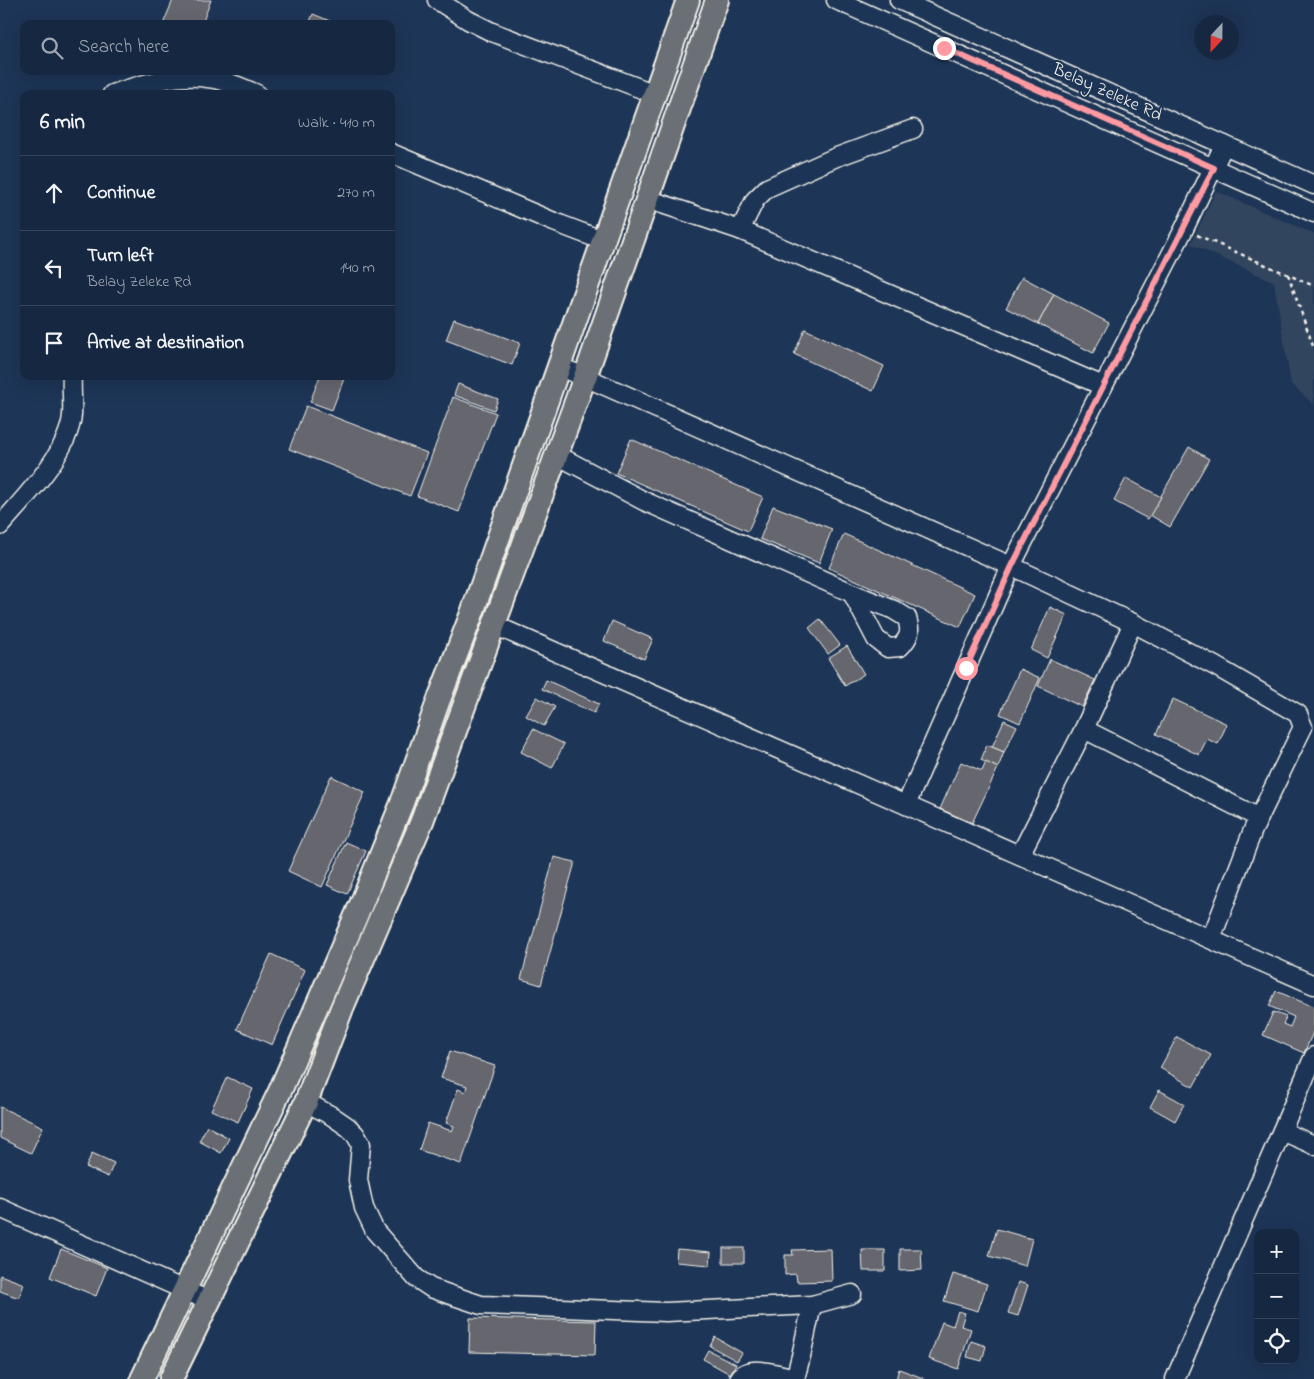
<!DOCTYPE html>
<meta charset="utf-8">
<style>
:root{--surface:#162841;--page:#23344c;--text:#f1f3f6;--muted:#9ea6b1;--line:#35445a}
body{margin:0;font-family:"Indie Flower",sans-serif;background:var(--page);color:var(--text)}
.controls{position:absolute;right:15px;bottom:15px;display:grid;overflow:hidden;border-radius:10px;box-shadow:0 5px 20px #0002}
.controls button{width:45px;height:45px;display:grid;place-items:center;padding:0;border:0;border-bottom:1px solid var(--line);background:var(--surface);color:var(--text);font:25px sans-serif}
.compass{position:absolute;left:1194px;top:15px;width:45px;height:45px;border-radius:50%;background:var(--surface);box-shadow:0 5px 20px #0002;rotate:202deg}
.stop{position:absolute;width:15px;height:15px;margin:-11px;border:4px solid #ff9aa2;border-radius:50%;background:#fff}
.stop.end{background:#ff9aa2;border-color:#fff;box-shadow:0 1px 5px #0008}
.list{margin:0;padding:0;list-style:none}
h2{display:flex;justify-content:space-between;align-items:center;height:65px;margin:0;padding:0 20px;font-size:21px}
h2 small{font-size:16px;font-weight:400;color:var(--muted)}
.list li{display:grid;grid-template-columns:32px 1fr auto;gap:15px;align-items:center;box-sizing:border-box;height:75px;padding:0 20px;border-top:1px solid var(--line)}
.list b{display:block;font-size:19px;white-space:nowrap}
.list p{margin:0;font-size:16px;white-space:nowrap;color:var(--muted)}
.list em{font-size:16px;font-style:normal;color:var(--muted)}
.icon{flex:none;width:28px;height:28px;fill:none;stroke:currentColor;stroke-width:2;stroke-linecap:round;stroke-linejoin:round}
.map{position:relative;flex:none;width:1314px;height:1379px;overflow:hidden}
.search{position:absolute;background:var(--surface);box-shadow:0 5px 20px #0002;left:20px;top:20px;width:375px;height:55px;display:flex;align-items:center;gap:12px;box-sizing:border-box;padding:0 18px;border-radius:10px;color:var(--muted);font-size:19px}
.panel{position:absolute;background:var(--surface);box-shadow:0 5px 20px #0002;left:20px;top:90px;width:375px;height:290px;border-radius:10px}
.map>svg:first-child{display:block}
.built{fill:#33445e}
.building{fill:#65666e;stroke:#f4f1e8}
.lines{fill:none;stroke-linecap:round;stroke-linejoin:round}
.minor-casing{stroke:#f4f1e8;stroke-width:21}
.major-casing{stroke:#f4f1e8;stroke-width:26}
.path{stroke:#f4f1e8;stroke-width:2.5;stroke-dasharray:4 4;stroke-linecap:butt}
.minor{stroke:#1d3557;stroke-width:18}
.major{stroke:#6b6f74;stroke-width:22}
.route{stroke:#ff9aa2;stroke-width:6}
.labels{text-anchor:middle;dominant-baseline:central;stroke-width:4;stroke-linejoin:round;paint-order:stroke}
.street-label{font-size:18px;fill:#f4f1e8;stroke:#1d3557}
</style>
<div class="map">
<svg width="1314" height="1379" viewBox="0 0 1314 1379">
<rect width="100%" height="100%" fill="#1d3557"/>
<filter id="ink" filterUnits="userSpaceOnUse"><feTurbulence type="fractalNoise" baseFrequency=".02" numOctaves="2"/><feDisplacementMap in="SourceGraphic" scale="10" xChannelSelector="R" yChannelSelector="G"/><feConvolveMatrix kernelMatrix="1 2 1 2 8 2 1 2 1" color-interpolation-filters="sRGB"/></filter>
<g filter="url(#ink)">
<path class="built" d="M1216,191L1314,234V405L1291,384L1274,282L1191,244Z"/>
<g class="building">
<path d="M173,0H211L202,24H163Z"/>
<path d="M313,14L337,24H309Z"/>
<path d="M1022,277L1054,294L1038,324L1006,308Z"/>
<path d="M1054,294L1109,323L1093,353L1038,324Z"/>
<path d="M454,319L520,343L512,365L446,340Z"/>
<path d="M805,329L884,366L873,391L794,354Z"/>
<path d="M320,376H345L332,410L310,402Z"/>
<path d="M458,384L498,399L494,410L454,395Z"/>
<path d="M453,397L496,413L459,512L417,496Z"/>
<path d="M306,406L427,453L410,496L289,449Z"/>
<path d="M631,439L763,497L748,531L616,473Z"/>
<path d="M1189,447L1209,459L1170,527L1150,515Z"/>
<path d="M1126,478L1161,497L1148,519L1114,501Z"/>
<path d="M773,506L832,529L819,563L760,539Z"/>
<path d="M844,534L975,594L960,627L829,568Z"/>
<path d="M1050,607L1067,615L1047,658L1031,650Z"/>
<path d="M820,619L840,645L828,654L809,628Z"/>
<path d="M612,621L653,639L644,659L604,641Z"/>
<path d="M847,646L864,674L845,686L828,658Z"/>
<path d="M1050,659L1095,680L1082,707L1038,686Z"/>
<path d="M1020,669L1040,678L1020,723L1000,714Z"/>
<path d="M546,680L599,704L594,713L542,689Z"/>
<path d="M537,697L555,707L544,726L526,716Z"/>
<path d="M1173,699L1227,724L1218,744L1207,739L1199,755L1156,734Z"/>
<path d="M1004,720L1017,726L1004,752L992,747Z"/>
<path d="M533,729L564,744L552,768L521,752Z"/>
<path d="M987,745L1004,752L998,768L981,760Z"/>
<path d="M961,762L982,771L986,762L998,768L972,823L940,809Z"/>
<path d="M331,776L365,792L322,887L288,871Z"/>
<path d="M346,842L366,851L347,894L327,885Z"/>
<path d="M554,857L575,862L541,985L521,979Z"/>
<path d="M271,954L305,970L272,1045L237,1029Z"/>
<path d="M1276,991L1314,1007V1030L1304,1053L1263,1035L1273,1012L1286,1017L1283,1024L1290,1027L1294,1017L1269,1006Z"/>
<path d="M1177,1037L1211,1055L1193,1087L1160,1068Z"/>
<path d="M450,1051L495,1066L461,1164L419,1150L428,1123L452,1131L454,1126L446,1123L458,1089L465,1092L467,1086L441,1078Z"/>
<path d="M227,1077L253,1089L238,1122L211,1110Z"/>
<path d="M1159,1090L1184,1104L1175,1121L1150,1107Z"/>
<path d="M0,1107L43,1127L31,1153L0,1138Z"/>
<path d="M207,1126L229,1138L221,1153L199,1141Z"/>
<path d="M92,1153L114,1163L108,1177L86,1167Z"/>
<path d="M997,1229L1032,1239L1025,1266L989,1256Z"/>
<rect x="723" y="1248" width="21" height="15"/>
<path d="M61,1249L107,1268L96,1296L50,1277Z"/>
<path d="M677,1249L711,1252L710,1265L676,1262Z"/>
<path d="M831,1249L832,1281L797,1282L796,1274L785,1275V1255H793L792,1250Z"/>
<path d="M900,1249H921L922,1270L900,1271Z"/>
<path d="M862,1250H885V1271H863Z"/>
<path d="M953,1274L987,1284L978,1311L944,1301Z"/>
<path d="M0,1275L24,1284L19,1298L0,1291Z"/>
<path d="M1018,1282L1028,1285L1018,1316L1008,1313Z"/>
<path d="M958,1311L965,1313L961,1326L971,1329L958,1369L929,1359L942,1322L953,1326Z"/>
<path d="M470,1318L596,1321L595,1355L469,1352Z"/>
<path d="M715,1337L742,1353L737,1361L710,1346Z"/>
<path d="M971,1341L986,1346L982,1361L967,1357Z"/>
<path d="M708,1350L736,1364L730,1374L703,1359Z"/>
<path d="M899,1369L923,1378V1379H896Z"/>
</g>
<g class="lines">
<defs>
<g id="minor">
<path d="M437,0L468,20L492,32L655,94"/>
<path d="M836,0L1314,213"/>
<path d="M899,0L1314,185"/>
<path d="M112,94C143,84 175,73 208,78C225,80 241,87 257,94"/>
<path d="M391,153L554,222L604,241"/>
<path d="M647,199L740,230L1103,386"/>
<path d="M740,230L755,200L767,188L834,158L913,129"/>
<path d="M559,367L585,377L1011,566L1133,623L1215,666L1298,714L1303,727L1253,830L1211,939"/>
<path d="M555,454L644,501L852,593"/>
<path d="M0,526C24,498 69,453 72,415C73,402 71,389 72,376"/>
<path d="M852,593L894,610L907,618C911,632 910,637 900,647L888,648L876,639Z"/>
<path d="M1133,623L1084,729L1259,818"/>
<path d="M494,625L906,805L1314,985"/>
<path d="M906,805L1011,566L1184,229L1224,145"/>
<path d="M1020,855L1084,729"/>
<path d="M306,1102L332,1116L348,1127L355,1134L361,1144L358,1180L364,1208L375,1231L416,1278L431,1288L448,1294L481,1305L666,1312L812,1305L852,1294"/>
<path d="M1282,1131L1314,1145"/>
<path d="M0,1208L209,1301"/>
<path d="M739,1379C749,1363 780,1375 795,1378"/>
<path d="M795,1379L801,1356L812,1305"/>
<path d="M1175,1379L1314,1056"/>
</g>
<g id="major">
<path d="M142,1379L280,1091L362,902L402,803L438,702L471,616L688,0"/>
<path d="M171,1379L306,1102L342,1008L422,821L585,377L717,0"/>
</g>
</defs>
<use href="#minor" class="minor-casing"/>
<use href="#major" class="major-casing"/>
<g class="path">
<path d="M1197,235L1314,286"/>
<path d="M1288,274L1314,349"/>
</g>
<use href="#minor" class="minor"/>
<use href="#major" class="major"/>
</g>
</g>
<g class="lines" filter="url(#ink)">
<path class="route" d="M944,48L1214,168L1012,566L966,668"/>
</g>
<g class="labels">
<g class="street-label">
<text transform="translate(1107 93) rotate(24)">Belay Zeleke Rd</text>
</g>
</g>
</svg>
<div class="controls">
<button>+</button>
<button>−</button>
<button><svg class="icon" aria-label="locate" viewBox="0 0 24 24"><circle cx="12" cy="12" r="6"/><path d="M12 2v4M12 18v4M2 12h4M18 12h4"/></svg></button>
</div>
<svg class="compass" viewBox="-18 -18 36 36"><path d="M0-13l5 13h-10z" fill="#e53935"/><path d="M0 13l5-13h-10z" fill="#9ea6b1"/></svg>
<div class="stop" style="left:966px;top:668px"></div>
<div class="stop end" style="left:944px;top:48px"></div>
<div class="search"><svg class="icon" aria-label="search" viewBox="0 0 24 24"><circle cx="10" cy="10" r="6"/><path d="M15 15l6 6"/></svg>Search here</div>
<section class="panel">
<h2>6 min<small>Walk · 410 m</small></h2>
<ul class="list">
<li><svg class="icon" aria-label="ahead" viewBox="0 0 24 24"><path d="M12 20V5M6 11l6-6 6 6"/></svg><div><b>Continue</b></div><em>270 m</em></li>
<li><svg class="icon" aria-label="left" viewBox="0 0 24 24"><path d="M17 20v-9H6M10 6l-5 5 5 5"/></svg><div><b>Turn left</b><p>Belay Zeleke Rd</p></div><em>140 m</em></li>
<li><svg class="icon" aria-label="arrive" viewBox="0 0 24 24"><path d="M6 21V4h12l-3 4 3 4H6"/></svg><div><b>Arrive at destination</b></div></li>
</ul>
</section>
</div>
